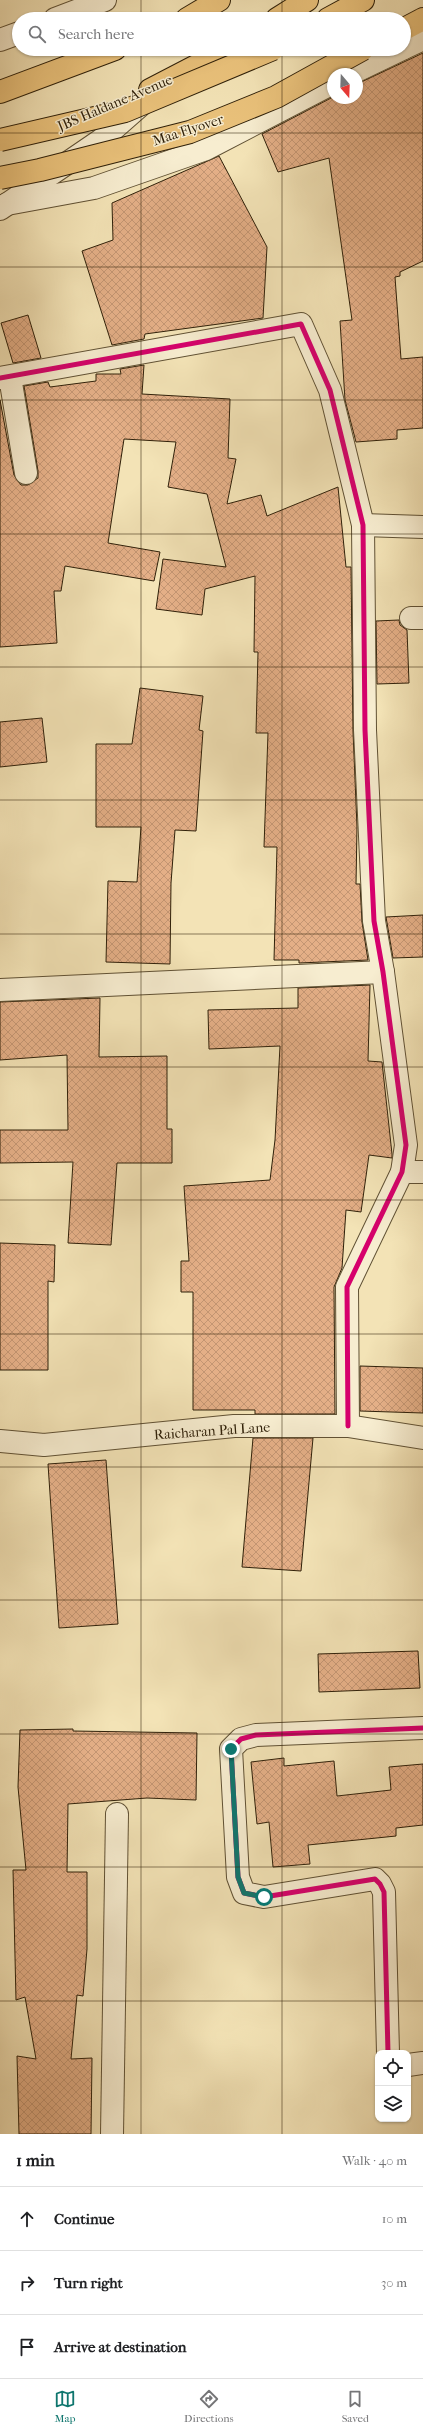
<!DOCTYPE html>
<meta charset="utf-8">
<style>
:root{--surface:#fff;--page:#f2f2f2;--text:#202124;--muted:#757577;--line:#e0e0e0;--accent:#0f766e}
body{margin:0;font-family:"IM FELL French Canon",serif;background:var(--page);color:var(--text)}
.controls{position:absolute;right:12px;bottom:12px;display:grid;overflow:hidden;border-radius:8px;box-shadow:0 1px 3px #0004}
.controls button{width:36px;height:36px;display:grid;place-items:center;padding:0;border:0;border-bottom:1px solid var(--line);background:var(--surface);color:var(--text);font:20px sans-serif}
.compass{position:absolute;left:327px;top:68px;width:36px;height:36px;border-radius:50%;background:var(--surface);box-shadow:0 1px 3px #0004;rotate:161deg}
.stop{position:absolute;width:12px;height:12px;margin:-9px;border:3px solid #0f766e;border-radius:50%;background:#fff}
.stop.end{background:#0f766e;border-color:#fff;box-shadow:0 1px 4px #0008}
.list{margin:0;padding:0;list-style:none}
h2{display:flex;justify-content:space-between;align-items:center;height:52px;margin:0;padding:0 16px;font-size:17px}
h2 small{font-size:13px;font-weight:400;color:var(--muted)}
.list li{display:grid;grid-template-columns:26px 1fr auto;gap:12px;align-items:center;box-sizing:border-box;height:64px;padding:0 16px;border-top:1px solid var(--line)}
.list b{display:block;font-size:15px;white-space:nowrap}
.list em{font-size:13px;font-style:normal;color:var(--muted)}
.icon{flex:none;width:22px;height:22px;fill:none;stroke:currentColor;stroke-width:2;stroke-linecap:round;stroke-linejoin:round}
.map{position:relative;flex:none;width:423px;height:2134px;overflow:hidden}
.search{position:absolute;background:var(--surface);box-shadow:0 1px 3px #0004;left:12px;right:12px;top:12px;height:44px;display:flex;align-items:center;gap:10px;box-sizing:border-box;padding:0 14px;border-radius:22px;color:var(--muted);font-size:15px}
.sheet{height:244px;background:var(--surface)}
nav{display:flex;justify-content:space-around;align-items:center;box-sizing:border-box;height:56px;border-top:1px solid var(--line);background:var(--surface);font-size:11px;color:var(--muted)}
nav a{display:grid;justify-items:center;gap:2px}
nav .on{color:var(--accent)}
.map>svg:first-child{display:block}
.building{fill:url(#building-cross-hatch);stroke:#2f2009}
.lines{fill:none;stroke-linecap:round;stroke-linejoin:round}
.minor-casing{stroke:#605134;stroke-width:24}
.tertiary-casing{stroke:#605134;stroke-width:24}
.primary-casing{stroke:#2f2009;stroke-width:24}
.motorway-casing{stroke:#2f2009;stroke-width:24}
.minor{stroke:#f7edd0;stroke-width:22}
.tertiary{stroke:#f7edd0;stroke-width:22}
.primary{stroke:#eac27b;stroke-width:22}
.motorway{stroke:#eac27b;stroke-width:22}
.motorway-bridge-casing{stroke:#2f2009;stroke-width:24;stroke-linecap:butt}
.motorway-bridge{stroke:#eac27b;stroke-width:22}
.cycleway-casing{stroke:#f7edd0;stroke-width:8}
.cycleway{stroke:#d6006c;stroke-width:5}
.route{stroke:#0f766e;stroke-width:5}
.grid{fill:none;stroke:#2f2009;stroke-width:1;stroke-opacity:0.55}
.labels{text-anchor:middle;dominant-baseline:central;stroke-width:3;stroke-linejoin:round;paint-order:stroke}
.street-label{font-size:14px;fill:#2f2009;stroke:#f7edd0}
</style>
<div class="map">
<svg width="423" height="2134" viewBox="0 0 423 2134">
<defs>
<pattern id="building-cross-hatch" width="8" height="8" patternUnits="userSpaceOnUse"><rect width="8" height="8" fill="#e4af87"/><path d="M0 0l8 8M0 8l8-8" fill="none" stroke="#c49673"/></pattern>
</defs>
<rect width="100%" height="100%" fill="#f3e3b6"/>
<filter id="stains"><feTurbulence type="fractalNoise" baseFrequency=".005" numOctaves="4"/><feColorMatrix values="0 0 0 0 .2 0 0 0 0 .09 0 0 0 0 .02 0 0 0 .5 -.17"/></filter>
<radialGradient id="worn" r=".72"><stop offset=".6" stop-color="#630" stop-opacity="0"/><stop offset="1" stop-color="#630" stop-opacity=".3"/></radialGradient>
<g class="building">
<path d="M423,53V261L400,272V276L395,277L401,359L423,357V428L397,430V439L356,442L345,400L340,321L352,320L329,158L278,172L262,134L333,97L357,98V84Z"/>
<path d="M219,156L267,247L263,318L145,334L144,339L112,345L82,251L113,240L112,203Z"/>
<path d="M28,315L41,358L13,363L1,323Z"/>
<path d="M144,365L142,394L230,399L228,458L236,459L227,504L261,495L267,516L338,487L346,567H351L353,731L357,827L356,884H360L362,922L368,960L299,963V960H274L277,847H264L268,733H256L258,652H254L255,576L205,589L202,615L156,609L163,559L226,567L207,494L168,487L176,442L124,439L108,543L160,552L154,581L65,566L61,591H54L57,643L0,647V400L14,475L21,485H28L38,478V471L24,386L48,382L50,387L96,381V374H121L120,369Z"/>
<path d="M399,620L400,625L407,630L409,683L377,684L376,621Z"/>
<path d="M140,688L203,696L199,730L203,731L196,831L175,830L171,883L170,964L106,962L108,881L137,882L141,827H96V744H132Z"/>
<path d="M42,718L47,762L0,767V722Z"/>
<path d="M423,915V957L393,958L386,917Z"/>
<path d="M370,985L368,1061L382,1062L392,1154V1158L369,1155L361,1212L346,1210L342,1268L334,1287L335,1414H255V1410H193V1292H181V1261H189L184,1186L270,1180L275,1140L280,1046L209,1049L208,1010L298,1008V988Z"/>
<path d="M100,998L99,1057L167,1056V1129H172V1163H117L111,1245L68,1243L73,1162L0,1163V1130H68L67,1055L0,1060V1002Z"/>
<path d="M0,1243L55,1245L54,1282L48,1281V1370H0Z"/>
<path d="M360,1366L423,1368V1413L360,1411Z"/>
<path d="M253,1438H313L301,1571L242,1567Z"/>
<path d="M106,1460L118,1624L59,1628L48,1464Z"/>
<path d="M418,1651L420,1688L319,1692L318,1654Z"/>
<path d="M73,1729V1731L197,1733L196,1800L147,1798L68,1804L67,1872H87V1949L83,1996L77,1995L71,2059L92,2058L91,2134H19L17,2056L36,2059L25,1997L16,2000L13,1870H26L18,1787L20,1730Z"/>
<path d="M284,1758V1766L334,1761L337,1796L391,1790L389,1767L423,1764V1825L396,1828V1836L308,1845L310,1864L273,1867L269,1822L257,1824L251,1762Z"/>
</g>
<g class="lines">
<defs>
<g id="minor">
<path d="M55,19L105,0"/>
<path d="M0,40L19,33"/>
<path d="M404,48L423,39"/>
<path d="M350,74L402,49"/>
<path d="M7,204L94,188L206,149L333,83"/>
<path d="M10,377L26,473"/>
<path d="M0,378L301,324L330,390L363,525L365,730L374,921L383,972L406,1145L402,1172L347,1287L348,1426"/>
<path d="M363,525L423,527"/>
<path d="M411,618H423"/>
<path d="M0,990L383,972"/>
<path d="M402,1172H423"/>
<path d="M0,1441L44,1445L234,1426H348L423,1438"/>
<path d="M388,2053L384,1892L380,1884L375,1879L264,1897L244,1893L238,1877L231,1749L241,1739L256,1735L423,1728"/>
<path d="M408,2065L423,2063"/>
<path d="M112,2134L117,1814"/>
</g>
<path id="tertiary" d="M0,209L101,140L142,104"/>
<g id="primary">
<path d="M187,19L219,0"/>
<path d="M277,19L307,0"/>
<path d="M150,90L229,49"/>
<path d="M0,92L115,49"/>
</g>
<g id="motorway">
<path d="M328,19L363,0"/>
<path d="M404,29L423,19"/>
</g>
</defs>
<use href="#minor" class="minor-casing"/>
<use href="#tertiary" class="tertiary-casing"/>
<use href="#primary" class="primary-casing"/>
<use href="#motorway" class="motorway-casing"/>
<use href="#minor" class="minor"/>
<use href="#tertiary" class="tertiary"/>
<use href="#primary" class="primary"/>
<use href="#motorway" class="motorway"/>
<defs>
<g id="motorway-bridge">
<path d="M0,140L125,111L273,49"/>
<path d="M0,178L40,170L190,132L276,97L363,49"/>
</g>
</defs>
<use href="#motorway-bridge" class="motorway-bridge-casing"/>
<use href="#motorway-bridge" class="motorway-bridge"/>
<defs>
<g id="cycleway">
<path d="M0,378L301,324L330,390L363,525L365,730L374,921L383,972L406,1145L402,1172L347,1287L348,1426"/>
<path d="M388,2053L384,1892L380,1884L375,1879L264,1897L244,1893L238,1877L231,1749L241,1739L256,1735L423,1728"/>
</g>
</defs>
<use href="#cycleway" class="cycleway-casing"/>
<use href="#cycleway" class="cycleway"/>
</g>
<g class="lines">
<path class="route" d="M231,1749L238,1877L244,1893L264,1897"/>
</g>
<path class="grid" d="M141,0V19M282,0V19M141,49V2134M282,49V2134M0,133H423M0,267H423M0,400H423M0,534H423M0,667H423M0,800H423M0,934H423M0,1067H423M0,1200H423M0,1334H423M0,1467H423M0,1600H423M0,1734H423M0,1867H423M0,2001H423"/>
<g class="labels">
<g class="street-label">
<text transform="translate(115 103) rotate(-23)">JBS Haldane Avenue</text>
<text transform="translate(188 130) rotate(-18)">Maa Flyover</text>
<text transform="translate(212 1431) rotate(-4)">Raicharan Pal Lane</text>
</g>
</g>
<rect width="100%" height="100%" filter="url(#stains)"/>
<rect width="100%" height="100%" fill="url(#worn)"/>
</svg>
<div class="controls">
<button><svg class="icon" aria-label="locate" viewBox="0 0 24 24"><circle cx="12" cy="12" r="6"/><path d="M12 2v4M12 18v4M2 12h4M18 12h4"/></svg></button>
<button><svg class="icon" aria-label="layers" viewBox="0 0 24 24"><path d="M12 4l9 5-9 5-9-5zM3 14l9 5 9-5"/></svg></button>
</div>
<svg class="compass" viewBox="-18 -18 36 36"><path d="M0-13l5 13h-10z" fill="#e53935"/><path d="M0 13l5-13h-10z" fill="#757577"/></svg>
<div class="stop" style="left:264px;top:1897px"></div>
<div class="stop end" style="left:231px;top:1749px"></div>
<div class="search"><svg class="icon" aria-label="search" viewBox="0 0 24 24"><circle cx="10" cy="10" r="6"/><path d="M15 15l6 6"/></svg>Search here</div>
</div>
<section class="sheet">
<h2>1 min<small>Walk · 40 m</small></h2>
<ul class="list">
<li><svg class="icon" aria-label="ahead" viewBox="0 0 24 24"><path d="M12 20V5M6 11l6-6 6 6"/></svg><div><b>Continue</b></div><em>10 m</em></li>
<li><svg class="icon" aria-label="right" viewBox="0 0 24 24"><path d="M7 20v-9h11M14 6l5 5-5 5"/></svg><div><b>Turn right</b></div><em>30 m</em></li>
<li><svg class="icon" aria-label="arrive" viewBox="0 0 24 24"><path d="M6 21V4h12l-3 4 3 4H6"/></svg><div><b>Arrive at destination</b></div></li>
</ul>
</section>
<nav>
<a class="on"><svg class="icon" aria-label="map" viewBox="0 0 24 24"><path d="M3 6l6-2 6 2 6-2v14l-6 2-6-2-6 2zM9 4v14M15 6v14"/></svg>Map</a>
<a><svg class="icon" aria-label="directions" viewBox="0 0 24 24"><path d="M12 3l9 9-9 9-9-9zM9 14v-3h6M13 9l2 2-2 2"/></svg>Directions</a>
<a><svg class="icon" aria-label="saved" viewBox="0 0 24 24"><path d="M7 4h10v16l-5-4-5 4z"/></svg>Saved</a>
</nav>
